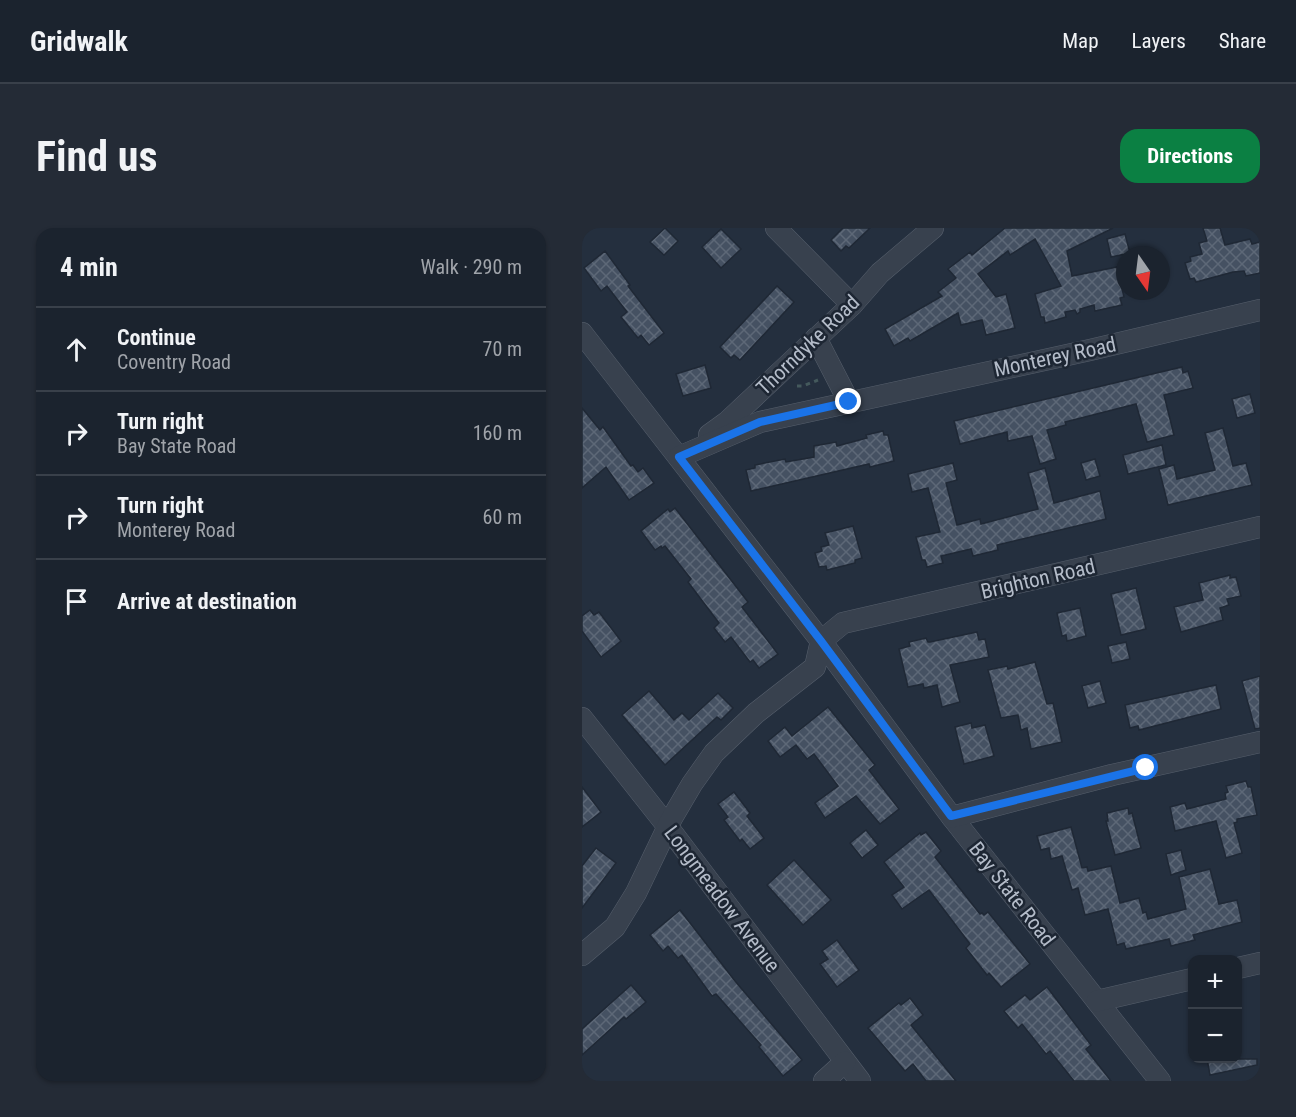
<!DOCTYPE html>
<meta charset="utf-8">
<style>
:root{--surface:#1b232e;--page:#242b36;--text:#f1f3f6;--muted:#a0a4aa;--line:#39404a;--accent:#0b8043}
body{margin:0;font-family:"Roboto Condensed",sans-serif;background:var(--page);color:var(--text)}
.controls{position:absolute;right:18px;bottom:18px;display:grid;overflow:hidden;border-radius:12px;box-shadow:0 2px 4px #0004}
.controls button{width:54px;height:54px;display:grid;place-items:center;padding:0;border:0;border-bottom:2px solid var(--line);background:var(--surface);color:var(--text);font:30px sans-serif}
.compass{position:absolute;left:534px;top:18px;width:54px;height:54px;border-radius:50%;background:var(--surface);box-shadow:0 2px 4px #0004;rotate:166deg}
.stop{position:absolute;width:18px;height:18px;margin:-14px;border:4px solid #1a73e8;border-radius:50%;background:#fff}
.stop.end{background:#1a73e8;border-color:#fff;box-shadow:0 2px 6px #0008}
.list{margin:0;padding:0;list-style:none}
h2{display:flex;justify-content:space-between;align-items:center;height:78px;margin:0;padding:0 24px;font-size:26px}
h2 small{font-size:20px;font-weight:400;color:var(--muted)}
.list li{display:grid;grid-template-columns:39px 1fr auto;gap:18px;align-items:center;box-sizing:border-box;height:84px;padding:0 24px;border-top:2px solid var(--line)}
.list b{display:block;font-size:22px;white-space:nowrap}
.list p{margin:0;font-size:20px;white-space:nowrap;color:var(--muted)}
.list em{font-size:20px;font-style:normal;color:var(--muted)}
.icon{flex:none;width:33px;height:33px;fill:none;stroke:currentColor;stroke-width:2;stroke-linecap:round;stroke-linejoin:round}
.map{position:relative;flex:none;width:678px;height:853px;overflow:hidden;border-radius:18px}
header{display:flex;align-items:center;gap:36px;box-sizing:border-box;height:84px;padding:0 30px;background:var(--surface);border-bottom:2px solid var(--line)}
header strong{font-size:28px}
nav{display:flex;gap:33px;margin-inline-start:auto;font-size:21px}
.intro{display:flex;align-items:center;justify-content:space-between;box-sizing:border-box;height:144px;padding:0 36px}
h1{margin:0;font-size:42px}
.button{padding:15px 27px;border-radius:18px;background:var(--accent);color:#fff;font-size:21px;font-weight:700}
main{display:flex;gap:36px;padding:0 36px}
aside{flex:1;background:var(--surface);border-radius:18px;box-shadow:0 2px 4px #0004}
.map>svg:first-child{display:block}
.building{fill:url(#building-cross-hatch);stroke:#1f2835;stroke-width:1.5}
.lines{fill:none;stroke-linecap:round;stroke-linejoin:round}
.minor-casing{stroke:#565f6c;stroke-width:22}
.path{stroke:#44595c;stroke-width:3;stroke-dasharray:4.5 4.5;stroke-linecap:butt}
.minor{stroke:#38414e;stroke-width:21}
.route{stroke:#1a73e8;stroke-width:8}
.labels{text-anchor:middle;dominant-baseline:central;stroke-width:5;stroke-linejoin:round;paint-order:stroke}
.street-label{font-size:21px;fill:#b4bcc9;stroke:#1d2633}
</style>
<header>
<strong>Gridwalk</strong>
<nav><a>Map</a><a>Layers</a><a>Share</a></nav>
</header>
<div class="intro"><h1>Find us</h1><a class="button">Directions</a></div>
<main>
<aside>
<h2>4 min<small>Walk · 290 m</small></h2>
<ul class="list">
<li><svg class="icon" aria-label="ahead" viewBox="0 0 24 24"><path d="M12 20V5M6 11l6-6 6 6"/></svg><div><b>Continue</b><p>Coventry Road</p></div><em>70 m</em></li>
<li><svg class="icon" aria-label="right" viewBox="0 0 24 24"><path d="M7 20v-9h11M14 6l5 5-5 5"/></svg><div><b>Turn right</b><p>Bay State Road</p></div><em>160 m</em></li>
<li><svg class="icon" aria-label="right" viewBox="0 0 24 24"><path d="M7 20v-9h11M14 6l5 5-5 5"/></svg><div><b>Turn right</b><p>Monterey Road</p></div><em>60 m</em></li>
<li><svg class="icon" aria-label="arrive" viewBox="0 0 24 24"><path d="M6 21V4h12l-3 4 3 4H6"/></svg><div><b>Arrive at destination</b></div></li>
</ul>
</aside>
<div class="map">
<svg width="678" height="853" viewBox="0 0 678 853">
<defs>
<pattern id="building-cross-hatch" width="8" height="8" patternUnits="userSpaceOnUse" patternTransform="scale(1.5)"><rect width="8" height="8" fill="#455162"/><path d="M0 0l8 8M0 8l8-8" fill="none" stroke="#5d6877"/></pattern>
</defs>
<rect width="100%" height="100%" fill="#242f3e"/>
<g class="building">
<path d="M83,0L96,13L82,27L68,14Z"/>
<path d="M261,0H288L267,20L264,18L259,23L249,12Z"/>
<path d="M423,0H531L485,23L490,48L535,39L542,69L538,70L540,77L513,83L512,77L498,81V84L495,86L493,82L483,84L484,89L463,95L462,89H459L453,66L479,58L453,11L428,27L426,23L396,46L414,69L424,66L433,100L404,107L400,92L379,97L376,85L328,113L326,110L312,118L303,101L360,68L356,64L374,50L366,41L388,24L390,27Z"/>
<path d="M621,0H638L643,17L668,11L670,16L678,14V45L664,48L662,43L651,44L614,54L612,50L608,51L603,35L609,33L608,29L620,26L617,15L625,13Z"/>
<path d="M139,1L159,21L139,40L120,19Z"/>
<path d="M543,6L548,25L529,29L525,11Z"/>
<path d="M23,23L48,57L46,58L82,105L67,117L59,107L56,110L39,89L45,84L25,58L19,63L2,40Z"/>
<path d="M195,58L212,74L158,132L152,127L149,130L138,119Z"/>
<path d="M123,137L129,160L101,168L94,146Z"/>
<path d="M600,139L601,145L606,143L611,160L582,167L592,207L565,214L554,176L483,194L484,197L465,202L474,231L458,236L450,208L426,213L425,204L378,216L372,193Z"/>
<path d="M668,166L673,185L655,190L650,171Z"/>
<path d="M0,180L18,202L21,199L49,238L51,237L56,244L61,240L72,255L47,272L24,239L0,260Z"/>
<path d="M641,200L651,238L664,235L670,257L586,277L577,241L592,237L595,251L633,242L623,205Z"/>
<path d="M301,203L302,207H306L312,233L288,239L287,236L169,263L164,242L173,240V237L203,231L204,234L232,229V218L254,214L255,218L285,210L284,207Z"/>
<path d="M580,217L584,237L546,246L541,227Z"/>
<path d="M513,231L518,248L504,252L499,235Z"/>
<path d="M371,235L375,252L364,255L375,297L398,291L399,296L456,281L446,245L463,240L472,275L518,263L524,291L415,317L416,322L391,328L389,321L359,328L361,335L345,339L343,332H340L334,309L358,304L346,260L330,264L326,246Z"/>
<path d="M93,280L166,374L160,379L196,426L177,440L171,432L168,434L149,409L143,414L132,400L137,395L106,354L109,351L83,318L80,320L79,318L73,322L59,303L86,281L88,284Z"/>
<path d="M271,298L280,330L273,332V335L245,342L244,338L237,339L233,325L240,323L239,319L247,317L243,305Z"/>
<path d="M648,347V350L654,349L659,368L645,371L647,377L638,380L641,392L599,404L592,379L621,372L617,355Z"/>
<path d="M554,360L564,401L539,407L529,366Z"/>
<path d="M498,380L504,408L485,413L484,407L480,408L475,385Z"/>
<path d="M8,382L12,387L17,384L39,413L19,429L0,403V388Z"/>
<path d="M395,404L397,412L403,411L407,429L368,437L378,474L360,479L355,457L342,460L341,456L326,459L317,421L328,418L327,414L344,410L346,414H348Z"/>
<path d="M544,414L548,431L530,435L526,418Z"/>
<path d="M453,434L465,476L471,475L480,514L449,521L445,500L439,502L436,487L419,490L406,442L425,438L426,441Z"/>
<path d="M678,448V500L673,501L660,453Z"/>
<path d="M518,453L524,475L506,480L500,458Z"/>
<path d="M634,457L639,481L557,502L556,498L548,500L543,477Z"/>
<path d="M67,463L92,492L100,485L107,492L136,465L151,480L139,492L135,489L83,537L40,487Z"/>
<path d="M246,479L293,537L287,542L317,581L298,596L274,568L243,590L233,575L256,558L232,526L225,531L214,517L198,529L186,513L203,499L210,508Z"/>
<path d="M389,495L390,500L403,497L412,528L382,536L373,499Z"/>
<path d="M664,553L666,559H669L675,587L655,591V594L652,595L660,625L644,630L634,593L593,603L588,579L603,575L605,581L644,571L643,565L646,564L644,558Z"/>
<path d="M0,559L19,584L0,599Z"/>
<path d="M152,564L168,585L165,588L182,610L168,621L160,611L158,613L142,592L146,589L136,576Z"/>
<path d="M546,580L547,586L550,585L559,620L533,627L524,593H526L525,585Z"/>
<path d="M489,599L500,640L505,639L506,643L529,638L538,675L557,670L561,685L564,684L566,691L604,681L597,649L628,641L637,676L655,672L660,694L611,707L613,712L589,718L587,711L544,721L542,715L535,717L526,681L503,687L496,660L490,662L480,628L469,631L467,620L459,622L455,608Z"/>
<path d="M284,602L296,617L280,630L268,615Z"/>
<path d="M344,604L359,623L353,629L398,686L400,685L402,687L406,684L448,736L419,759L407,745L405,747L384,720L388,716L347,662L320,681L310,667L322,659L302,634L338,605L339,607Z"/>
<path d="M14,620L34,635L0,680V638Z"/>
<path d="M599,622L604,642L589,647L584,626Z"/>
<path d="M212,632L249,672L221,697L185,657Z"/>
<path d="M98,682L153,753L220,832L201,848L177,819L179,817L134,766L130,768L100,727L96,730L86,718L81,723L68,707Z"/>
<path d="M255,712L277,742L255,759L238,736L246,731L240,723Z"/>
<path d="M49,757L64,774L44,791L42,789L0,827V801Z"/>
<path d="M465,759L509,817L504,821L529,853H492L468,823L464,826L440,796L436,800L422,783L443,767L448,772Z"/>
<path d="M328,770L341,787L329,797L374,853H344L331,836L323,843L286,800L317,775L319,777Z"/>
<path d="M625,831H675V837L628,847Z"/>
</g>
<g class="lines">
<defs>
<g id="minor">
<path d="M194,0L270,77"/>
<path d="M0,105L239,413L369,588L578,853"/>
<path d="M234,110L267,174"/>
<path d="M127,207L145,194L270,77L298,45L351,0"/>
<path d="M97,229L178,194L508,122L678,82"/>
<path d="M0,490L86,599L278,853"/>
<path d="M370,589L530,547L678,514"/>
<path d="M0,727L33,699L54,665L90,590L110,556L132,525L174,485L233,439L239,413L261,395L678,299"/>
<path d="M656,740L678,735"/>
<path d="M515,773L610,751"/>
<path d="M242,853L263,834"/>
</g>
</defs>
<use href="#minor" class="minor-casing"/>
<path class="path" d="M215,158H221L236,152"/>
<use href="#minor" class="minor"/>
</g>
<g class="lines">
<path class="route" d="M267,174L178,194L97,229L239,413L369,588L564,540"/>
</g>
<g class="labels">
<g class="street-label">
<text transform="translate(226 117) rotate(-44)">Thorndyke Road</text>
<text transform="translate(473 129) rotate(-12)">Monterey Road</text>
<text transform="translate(456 351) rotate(-13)">Brighton Road</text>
<text transform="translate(430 666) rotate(52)">Bay State Road</text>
<text transform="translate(140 671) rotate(53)">Longmeadow Avenue</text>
</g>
</g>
</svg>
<div class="controls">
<button>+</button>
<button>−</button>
</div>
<svg class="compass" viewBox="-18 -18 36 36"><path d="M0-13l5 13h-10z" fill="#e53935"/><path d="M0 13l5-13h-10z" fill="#a0a4aa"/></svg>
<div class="stop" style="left:564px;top:540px"></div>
<div class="stop end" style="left:267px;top:174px"></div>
</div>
</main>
